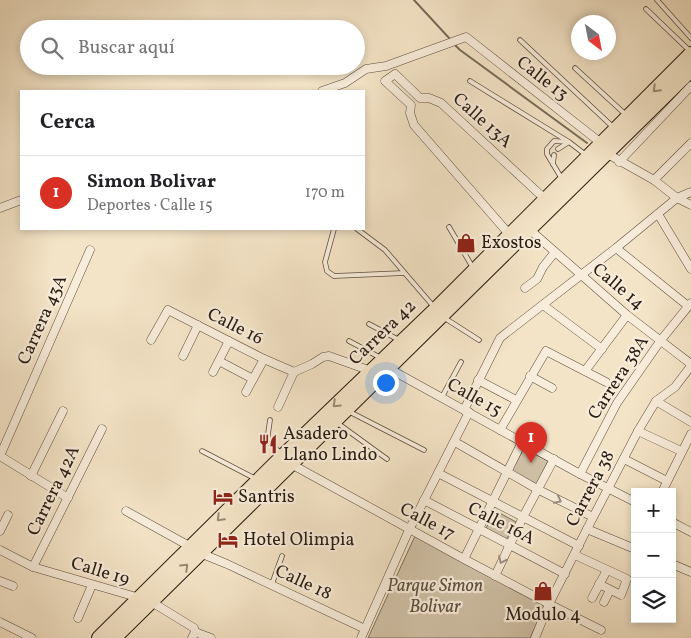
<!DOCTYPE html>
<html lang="es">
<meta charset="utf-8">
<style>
:root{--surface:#fff;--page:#f6f6f6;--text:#202124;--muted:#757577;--line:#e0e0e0;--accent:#d93025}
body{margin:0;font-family:Vollkorn,serif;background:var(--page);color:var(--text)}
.controls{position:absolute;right:15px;bottom:15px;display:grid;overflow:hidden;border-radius:0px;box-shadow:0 2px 8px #0003}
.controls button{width:45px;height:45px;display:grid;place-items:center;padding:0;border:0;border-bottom:1px solid var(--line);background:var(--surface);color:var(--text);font:25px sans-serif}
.compass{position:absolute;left:571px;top:15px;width:45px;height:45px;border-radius:50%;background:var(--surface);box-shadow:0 2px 8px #0003;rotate:148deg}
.you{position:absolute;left:385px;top:382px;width:18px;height:18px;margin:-12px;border:4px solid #fff;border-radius:50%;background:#1a73e8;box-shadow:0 0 0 8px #1a73e833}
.badge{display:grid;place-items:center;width:32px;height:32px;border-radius:50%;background:var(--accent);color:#fff;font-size:16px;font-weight:700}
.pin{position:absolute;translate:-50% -41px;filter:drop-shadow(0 1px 2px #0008)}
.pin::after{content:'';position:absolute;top:26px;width:18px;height:15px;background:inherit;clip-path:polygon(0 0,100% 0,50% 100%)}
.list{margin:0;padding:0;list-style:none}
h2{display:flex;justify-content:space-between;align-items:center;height:65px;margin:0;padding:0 20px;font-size:21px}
h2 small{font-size:16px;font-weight:400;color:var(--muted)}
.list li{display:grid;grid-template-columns:32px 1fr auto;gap:15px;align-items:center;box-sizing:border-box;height:75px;padding:0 20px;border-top:1px solid var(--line)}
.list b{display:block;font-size:19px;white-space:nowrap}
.list p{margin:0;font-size:16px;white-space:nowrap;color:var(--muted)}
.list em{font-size:16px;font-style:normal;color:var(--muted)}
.icon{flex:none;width:28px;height:28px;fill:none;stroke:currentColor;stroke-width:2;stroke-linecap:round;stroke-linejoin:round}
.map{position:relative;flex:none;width:691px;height:638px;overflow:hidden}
.search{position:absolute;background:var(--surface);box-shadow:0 2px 8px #0003;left:20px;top:20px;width:345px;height:55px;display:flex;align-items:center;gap:12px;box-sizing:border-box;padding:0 18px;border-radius:28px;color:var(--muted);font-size:19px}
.panel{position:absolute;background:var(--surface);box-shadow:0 2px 8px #0003;left:20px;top:90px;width:345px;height:140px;border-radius:0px}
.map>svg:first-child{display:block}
.green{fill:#d1c2a8;stroke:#7c6f5c}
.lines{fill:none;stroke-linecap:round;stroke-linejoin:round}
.stream{stroke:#796b59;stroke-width:2}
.lane-casing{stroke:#5b4e3e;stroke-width:5.5}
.street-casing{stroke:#5b4e3e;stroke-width:9}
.highway-casing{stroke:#281c11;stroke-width:16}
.lane{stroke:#f8eddb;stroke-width:4}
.street{stroke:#f8eddb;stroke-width:8}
.highway{stroke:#f4e4c7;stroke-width:14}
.oneway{stroke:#988a75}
.oneway2{stroke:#9a8f80}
.labels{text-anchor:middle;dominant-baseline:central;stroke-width:4.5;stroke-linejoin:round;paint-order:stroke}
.street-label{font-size:18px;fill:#281c11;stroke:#f8eddb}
.poi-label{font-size:18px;fill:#281c11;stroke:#f8eddb;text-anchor:start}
.park-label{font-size:18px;font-style:italic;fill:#5b4e3e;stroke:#f8eddb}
</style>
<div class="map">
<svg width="691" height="638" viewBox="0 0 691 638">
<rect width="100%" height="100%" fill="#f4e4c7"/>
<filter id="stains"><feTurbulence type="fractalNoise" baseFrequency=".004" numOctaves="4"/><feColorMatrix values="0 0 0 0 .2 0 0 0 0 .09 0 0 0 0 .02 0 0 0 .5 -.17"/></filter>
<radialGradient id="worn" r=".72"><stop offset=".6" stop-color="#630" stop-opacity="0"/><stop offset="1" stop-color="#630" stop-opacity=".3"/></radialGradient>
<g class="green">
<path d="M524,448L548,461L536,485L511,472Z"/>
<path d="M496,511L516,522L506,540L486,528Z"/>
<path d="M415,536L545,606L530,638H368Z"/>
</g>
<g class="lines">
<g class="stream">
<path d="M414,0L450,39"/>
<path d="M455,45L460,50L587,143"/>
</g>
<defs>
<g id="lane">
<path d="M657,0L691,38"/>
<path d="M646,9L691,52"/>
<path d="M520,40L613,127"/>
<path d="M575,68L625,114"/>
<path d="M470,81L569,142L558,149"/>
<path d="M553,164L554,155"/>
<path d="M562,179L547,154V149L554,141L569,142L586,155"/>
<path d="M449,227L473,268"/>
<path d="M334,229L325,262L327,271L334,276L404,273"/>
<path d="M357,229L385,250L434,307"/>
<path d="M443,317L479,340"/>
<path d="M369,324L399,340"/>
<path d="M349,341L381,358"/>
<path d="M442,397L461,362"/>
<path d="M348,411L424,450"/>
<path d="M270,420L267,441L282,454"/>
<path d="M336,422L387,459"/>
<path d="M202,451L256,479"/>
<path d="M272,584L282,556"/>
</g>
<g id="street">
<path d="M322,91L345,83L366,69L386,66L466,37L601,143"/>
<path d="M606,153L654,180L677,198L691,205"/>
<path d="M619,162L691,86"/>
<path d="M654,180L691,143"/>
<path d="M0,208L21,200"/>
<path d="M658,214L691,269"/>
<path d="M529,229L627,315L691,364"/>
<path d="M509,234L414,125L410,113L411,105L385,81L395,74L420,98H429L441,103L545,199"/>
<path d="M616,248L688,306"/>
<path d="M525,288L537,279L543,267L555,252"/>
<path d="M543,305L602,349"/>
<path d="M151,340L168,310L264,359L294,372"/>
<path d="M183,356L198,325"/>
<path d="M219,361L253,379"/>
<path d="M386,367L580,474L635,502"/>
<path d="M585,371L627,315"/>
<path d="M213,372L229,341"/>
<path d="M294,372L312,364L323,357L329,356L371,371"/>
<path d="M530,376L552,388"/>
<path d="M478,380L516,400"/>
<path d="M246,392L264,359"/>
<path d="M656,401L691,422"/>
<path d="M278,407L294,372"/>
<path d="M464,410L500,338L505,334L616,248L677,198L691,192"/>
<path d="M500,430L546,351L606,382"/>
<path d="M638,431L681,451"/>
<path d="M455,442L537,489L593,517"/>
<path d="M0,456L90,250"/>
<path d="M0,456L68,498"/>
<path d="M624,459L667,481"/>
<path d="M291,464L464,559L549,604L601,630"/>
<path d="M438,473L579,546"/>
<path d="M580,474L617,403L661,340L691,303"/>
<path d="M31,476L63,411"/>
<path d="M662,492L691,434"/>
<path d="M424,500L565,574"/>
<path d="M126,511L191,547"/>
<path d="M672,522L691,532"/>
<path d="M587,529L635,549"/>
<path d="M0,531L8,515"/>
<path d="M0,550L33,567L150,601L194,628L195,632L192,638"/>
<path d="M200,553L227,564L365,629"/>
<path d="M575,555L627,579L621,595L599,584"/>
<path d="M464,559L522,442"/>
<path d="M672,564L691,572"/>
<path d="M33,567L102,429"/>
<path d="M495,576L523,517L554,459"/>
<path d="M0,581L13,586"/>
<path d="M592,598L607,570"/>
<path d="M604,602L610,590"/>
<path d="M78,618L92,585"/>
<path d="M0,622L32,638"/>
<path d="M195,632L211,638"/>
<path d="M361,638L409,530L469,412"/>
<path d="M535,638L549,604L587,529L638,431L656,401L675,387L691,366"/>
</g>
<g id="highway">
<path d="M99,638L281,458L436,309L691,54"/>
<path d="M114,638L691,70"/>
</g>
</defs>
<use href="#lane" class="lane-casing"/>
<use href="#street" class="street-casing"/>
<use href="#highway" class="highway-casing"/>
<use href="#lane" class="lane"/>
<use href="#street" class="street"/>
<use href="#highway" class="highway"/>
</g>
<defs><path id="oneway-chevron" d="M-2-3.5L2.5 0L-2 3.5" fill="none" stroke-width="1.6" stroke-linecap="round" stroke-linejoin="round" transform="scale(1.25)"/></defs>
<g class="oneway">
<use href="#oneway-chevron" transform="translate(656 89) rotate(135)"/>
<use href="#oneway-chevron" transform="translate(336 404) rotate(136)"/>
<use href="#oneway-chevron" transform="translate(220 518) rotate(135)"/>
<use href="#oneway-chevron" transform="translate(185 567) rotate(-44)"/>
</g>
<g class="oneway2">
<use href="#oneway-chevron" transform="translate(558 500) rotate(27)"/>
<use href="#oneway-chevron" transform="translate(502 560) rotate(115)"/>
</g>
<defs>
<symbol id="shop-bare" viewBox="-9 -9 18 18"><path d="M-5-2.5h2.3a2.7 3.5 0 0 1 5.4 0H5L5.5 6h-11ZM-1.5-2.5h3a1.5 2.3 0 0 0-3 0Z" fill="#8f2418" stroke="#f8eddb" stroke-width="2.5" paint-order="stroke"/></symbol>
<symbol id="restaurant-bare" viewBox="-9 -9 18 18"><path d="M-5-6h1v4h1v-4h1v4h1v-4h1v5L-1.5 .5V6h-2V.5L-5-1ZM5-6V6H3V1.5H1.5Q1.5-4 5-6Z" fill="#8f2418" stroke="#f8eddb" stroke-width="2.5" paint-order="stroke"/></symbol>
<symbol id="hotel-bare" viewBox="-9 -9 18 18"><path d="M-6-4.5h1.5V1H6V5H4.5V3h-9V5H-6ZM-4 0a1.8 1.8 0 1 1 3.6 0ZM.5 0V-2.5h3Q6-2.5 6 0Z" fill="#8f2418" stroke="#f8eddb" stroke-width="2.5" paint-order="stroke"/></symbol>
</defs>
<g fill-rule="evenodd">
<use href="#shop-bare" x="452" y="229" width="28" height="28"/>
<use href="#restaurant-bare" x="254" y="430" width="28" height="28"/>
<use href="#hotel-bare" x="209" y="483" width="28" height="28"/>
<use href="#hotel-bare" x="214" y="526" width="28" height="28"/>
<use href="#shop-bare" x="529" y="577" width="28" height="28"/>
</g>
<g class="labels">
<g class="street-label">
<text transform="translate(542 79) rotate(38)">Calle 13</text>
<text transform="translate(482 121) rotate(42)">Calle 13A</text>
<text transform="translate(618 287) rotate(40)">Calle 14</text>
<text transform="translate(43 320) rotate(-66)">Carrera 43A</text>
<text transform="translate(235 327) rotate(27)">Calle 16</text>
<text transform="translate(383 333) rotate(-44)">Carrera 42</text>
<text transform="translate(619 378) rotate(-57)">Carrera 38A</text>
<text transform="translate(474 398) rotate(29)">Calle 15</text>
<text transform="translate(591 489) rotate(-62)">Carrera 38</text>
<text transform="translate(54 491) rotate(-64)">Carrera 42A</text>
<text transform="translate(427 522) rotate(28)">Calle 17</text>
<text transform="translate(501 524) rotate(27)">Calle 16A</text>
<text transform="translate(100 572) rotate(17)">Calle 19</text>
<text transform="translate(303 583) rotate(25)">Calle 18</text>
</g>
<g class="poi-label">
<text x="481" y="243">Exostos</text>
<text x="283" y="434">Asadero<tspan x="283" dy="21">Llano Lindo</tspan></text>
<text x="238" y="497">Santris</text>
<text x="243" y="540">Hotel Olimpia</text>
<text x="543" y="615" text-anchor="middle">Modulo 4</text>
</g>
<g class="park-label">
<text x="435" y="586">Parque Simon<tspan x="435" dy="21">Bolivar</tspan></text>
</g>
</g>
<rect width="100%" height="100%" filter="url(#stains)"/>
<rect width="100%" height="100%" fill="url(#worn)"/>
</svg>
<div class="controls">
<button>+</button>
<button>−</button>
<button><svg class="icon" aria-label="layers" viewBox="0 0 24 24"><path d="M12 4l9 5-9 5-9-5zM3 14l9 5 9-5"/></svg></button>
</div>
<svg class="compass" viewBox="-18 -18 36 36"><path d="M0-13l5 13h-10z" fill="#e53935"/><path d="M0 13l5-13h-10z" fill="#757577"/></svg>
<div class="you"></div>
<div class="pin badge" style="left:531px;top:463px">1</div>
<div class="search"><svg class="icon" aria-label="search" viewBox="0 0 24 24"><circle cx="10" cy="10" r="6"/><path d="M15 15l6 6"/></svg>Buscar aquí</div>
<section class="panel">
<h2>Cerca<small></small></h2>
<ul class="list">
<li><span class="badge">1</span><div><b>Simon Bolivar</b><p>Deportes · Calle 15</p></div><em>170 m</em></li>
</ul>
</section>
</div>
